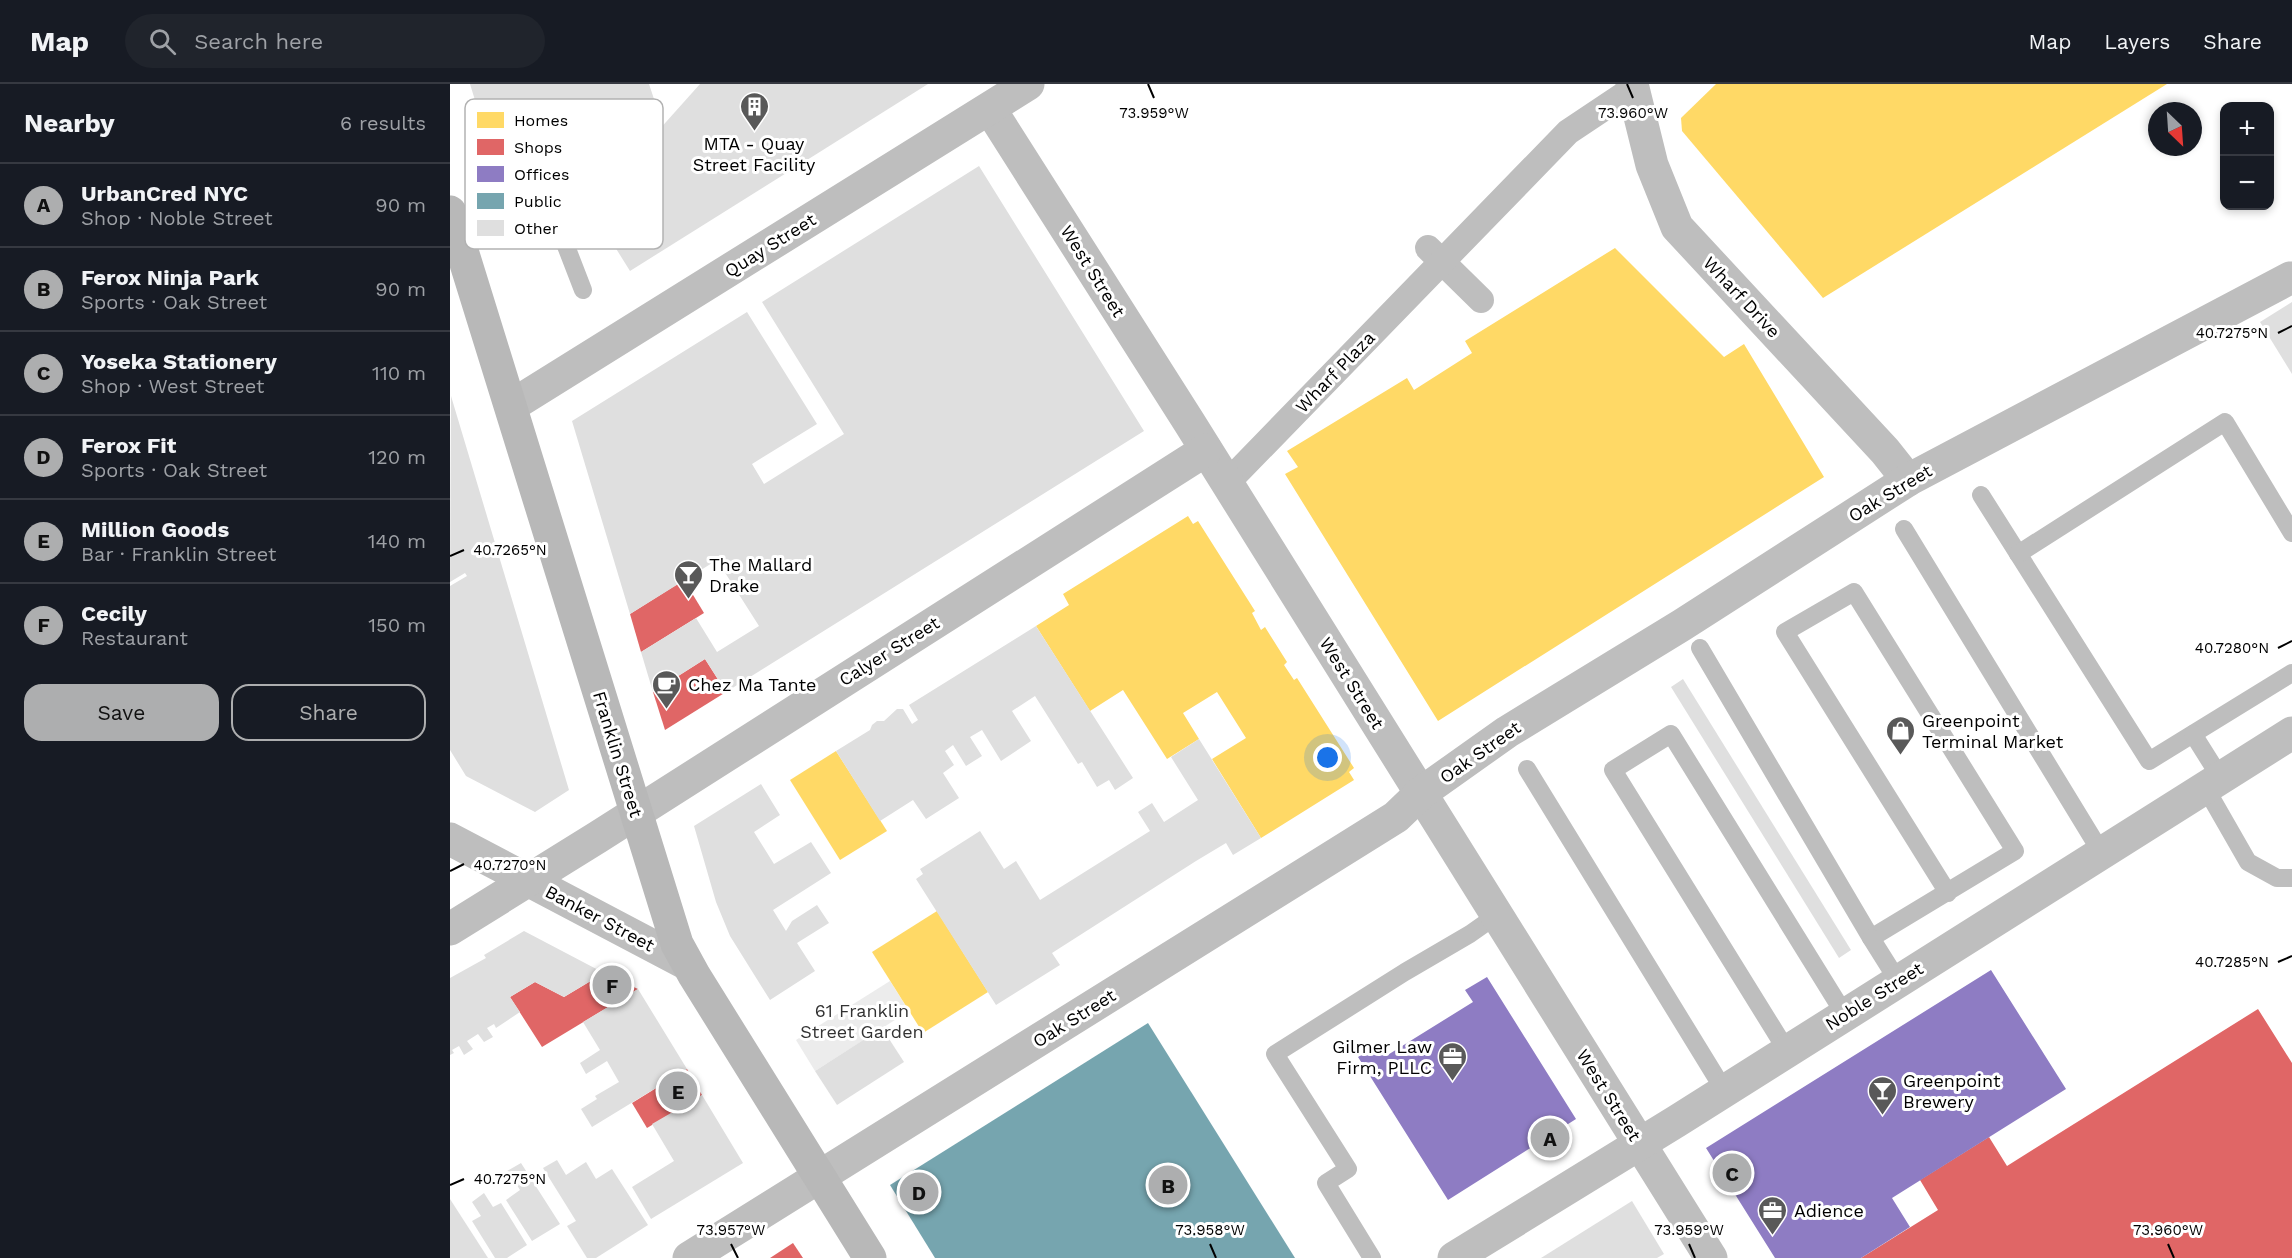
<!DOCTYPE html>
<meta charset="utf-8">
<style>
:root{--surface:#171b24;--page:#20242c;--text:#f1f3f6;--muted:#9ea1a6;--line:#363941;--accent:#adaeaf}
body{margin:0;font-family:"Work Sans",sans-serif;background:var(--page);color:var(--text)}
.controls{position:absolute;right:18px;top:18px;display:grid;overflow:hidden;border-radius:12px;box-shadow:0 3px 9px #0003}
.controls button{width:54px;height:54px;display:grid;place-items:center;padding:0;border:0;border-bottom:2px solid var(--line);background:var(--surface);color:var(--text);font:30px sans-serif}
.compass{position:absolute;left:1698px;top:18px;width:54px;height:54px;border-radius:50%;background:var(--surface);box-shadow:0 3px 9px #0003;rotate:155deg}
.you{position:absolute;left:878px;top:674px;width:21px;height:21px;margin:-15px;border:4px solid #fff;border-radius:50%;background:#1a73e8;box-shadow:0 0 0 9px #1a73e833}
.badge{display:grid;place-items:center;width:39px;height:39px;border-radius:50%;background:var(--accent);color:#111;font-size:20px;font-weight:700}
.pin{position:absolute;translate:-50% -50%;border:3px solid #fff;box-shadow:0 2px 6px #0006}
.list{margin:0;padding:0;list-style:none}
h2{display:flex;justify-content:space-between;align-items:center;height:78px;margin:0;padding:0 24px;font-size:26px}
h2 small{font-size:20px;font-weight:400;color:var(--muted)}
.list li{display:grid;grid-template-columns:39px 1fr auto;gap:18px;align-items:center;box-sizing:border-box;height:84px;padding:0 24px;border-top:2px solid var(--line)}
.list b{display:block;font-size:22px;white-space:nowrap}
.list p{margin:0;font-size:20px;white-space:nowrap;color:var(--muted)}
.list em{font-size:20px;font-style:normal;color:var(--muted)}
.actions{display:flex;gap:12px;padding:18px 24px}
.actions a{flex:1;padding:14px 0;border:2px solid var(--accent);border-radius:18px;text-align:center;font-size:21px;color:var(--accent)}
.actions .main{background:var(--accent);color:#111}
.icon{flex:none;width:33px;height:33px;fill:none;stroke:currentColor;stroke-width:2;stroke-linecap:round;stroke-linejoin:round}
.map{position:relative;flex:none;width:1842px;height:1174px;overflow:hidden}
header{display:flex;align-items:center;gap:36px;box-sizing:border-box;height:84px;padding:0 30px;background:var(--surface);border-bottom:2px solid var(--line)}
header strong{font-size:28px}
nav{display:flex;gap:33px;margin-inline-start:auto;font-size:21px}
.search{width:420px;height:54px;background:var(--page);display:flex;align-items:center;gap:15px;box-sizing:border-box;padding:0 21px;border-radius:33px;color:var(--muted);font-size:22px}
main{display:flex}
aside{flex:1;background:var(--surface)}
.map>svg:first-child{display:block}
.green{fill:#ececec}
.homes{fill:#ffd966}
.shops{fill:#e06666}
.offices{fill:#8e7cc3}
.public{fill:#76a5af}
.building{fill:#dfdfdf}
.lines{fill:none;stroke-linecap:round;stroke-linejoin:round}
.service{stroke:#bebebe;stroke-width:18}
.pedestrian{stroke:#bebebe;stroke-width:26}
.minor{stroke:#bebebe;stroke-width:33}
.secondary{stroke:#b8b8b8;stroke-width:33}
.ticks{fill:none;stroke:#000;stroke-width:2}
.labels{text-anchor:middle;dominant-baseline:central;stroke-width:6;stroke-linejoin:round;paint-order:stroke}
.poi-label{font-size:18px;fill:#000;stroke:#fff;text-anchor:start}
.street-label{font-size:18px;fill:#000;stroke:#fff}
.park-label{font-size:18px;fill:#333;stroke:#fff}
.key{fill:#fff;stroke:#b2b2b2;stroke-width:1.5}
.key-label{font-size:16px;fill:#000}
.ticks-label{font-size:15px;text-anchor:middle;fill:#000;stroke:#fff;stroke-width:6;stroke-linejoin:round;paint-order:stroke}
</style>
<header>
<strong>Map</strong>
<div class="search"><svg class="icon" aria-label="search" viewBox="0 0 24 24"><circle cx="10" cy="10" r="6"/><path d="M15 15l6 6"/></svg>Search here</div>
<nav><a>Map</a><a>Layers</a><a>Share</a></nav>
</header>
<main>
<aside>
<h2>Nearby<small>6 results</small></h2>
<ul class="list">
<li><span class="badge">A</span><div><b>UrbanCred NYC</b><p>Shop · Noble Street</p></div><em>90 m</em></li>
<li><span class="badge">B</span><div><b>Ferox Ninja Park</b><p>Sports · Oak Street</p></div><em>90 m</em></li>
<li><span class="badge">C</span><div><b>Yoseka Stationery</b><p>Shop · West Street</p></div><em>110 m</em></li>
<li><span class="badge">D</span><div><b>Ferox Fit</b><p>Sports · Oak Street</p></div><em>120 m</em></li>
<li><span class="badge">E</span><div><b>Million Goods</b><p>Bar · Franklin Street</p></div><em>140 m</em></li>
<li><span class="badge">F</span><div><b>Cecily</b><p>Restaurant</p></div><em>150 m</em></li>
</ul>
<div class="actions"><a class="main">Save</a><a>Share</a></div>
</aside>
<div class="map">
<svg width="1842" height="1174" viewBox="0 0 1842 1174">
<rect width="100%" height="100%" fill="#fff"/>
<path class="green" d="M440,897L459,927L365,987L346,956Z"/>
<g class="homes">
<path d="M1266,0H1717L1373,214L1232,47L1231,34Z"/>
<path d="M1165,164L1274,273L1294,260L1374,393L988,637L835,390L848,383L837,367L957,294L964,306L1022,269L1015,257Z"/>
<path d="M738,432L743,440L748,437L805,527L802,529L811,546L815,543L837,578L834,581L844,596L847,594L904,684L899,688L904,696L811,754L762,675L796,654L767,608L733,629L749,655L717,675L673,606L640,627L586,542L619,521L613,510Z"/>
<path d="M386,667L437,747L390,776L340,696Z"/>
<path d="M487,827L538,908L473,949L422,868Z"/>
</g>
<g class="shops">
<path d="M234,496L254,529L191,568L180,530Z"/>
<path d="M255,575L276,608L215,646L203,608Z"/>
<path d="M154,889L188,905L92,963L60,913L85,898L114,913Z"/>
<path d="M1808,925L1842,979V1174H1411L1488,1126L1470,1096L1539,1053L1557,1082Z"/>
<path d="M237,985L252,1011L197,1044L182,1019Z"/>
<path d="M343,1159L353,1174H320Z"/>
</g>
<g class="offices">
<path d="M1541,886L1616,1005L1442,1114L1460,1143L1411,1174H1325L1256,1064Z"/>
<path d="M1037,893L1126,1035L998,1116L908,973L929,960L936,972L1023,918L1015,906Z"/>
</g>
<path class="public" d="M698,939L845,1174H485L440,1101Z"/>
<g class="building">
<path d="M20,0H199L205,18L172,28L180,53L49,94Z"/>
<path d="M250,0H478L180,187L140,123Z"/>
<path d="M529,82L694,347L276,608L255,575L203,608L191,568L246,534L267,568L309,542L267,476L180,530L122,337L297,228L367,340L302,380L314,400L394,350L312,218Z"/>
<path d="M1842,218V290L1810,238Z"/>
<path d="M1,312L119,706L85,728L16,692L0,666V502L17,492L15,489L0,498Z"/>
<path d="M586,542L683,694L665,706L659,696L647,703L632,678L628,680L585,612L562,627L581,657L551,677L532,646L520,653L532,672L516,682L503,661L495,667L504,681L493,689L509,714L476,735L463,716L430,737L386,667L420,646L422,641L427,637H434L447,625H453L462,640L468,636L459,621Z"/>
<path d="M1233,595L1401,866L1389,874L1221,603Z"/>
<path d="M749,655L811,754L783,771L776,759L746,777L602,869L610,881L546,921L466,795L473,790L470,785L530,747L554,785L566,777L590,816L700,747L688,728L702,719L714,738L748,716L721,673Z"/>
<path d="M311,700L330,731L304,748L324,780L361,758L381,789L323,826L336,847L342,837L367,821L379,839L347,859L365,887L320,916L280,852L266,818L244,742Z"/>
<path d="M74,847L154,889L114,913L85,898L60,913L70,928L46,944L44,940L37,944L43,953L34,958L28,950L17,957L23,965L14,971L9,962L2,966L4,969L0,971V894L36,874L34,871Z"/>
<path d="M188,905L237,985L142,1043L131,1025L147,1015L145,1012L169,998L157,977L136,990L130,979L150,966L133,938Z"/>
<path d="M432,944L454,978L387,1021L365,987Z"/>
<path d="M252,1011L293,1079L201,1135L182,1103L224,1077L202,1040Z"/>
<path d="M107,1076L116,1091L136,1078L146,1095L162,1085L198,1141L146,1174H137L117,1142L126,1137L93,1084Z"/>
<path d="M71,1079L110,1140L82,1157L56,1116L70,1106L65,1098L59,1101L52,1090Z"/>
<path d="M34,1109L43,1123L51,1119L77,1161L57,1174H45L22,1137L31,1132L22,1118Z"/>
<path d="M0,1115L38,1174H0Z"/>
<path d="M1182,1117L1214,1170L1207,1174H1091Z"/>
</g>
<g class="lines">
<g class="service">
<path d="M7,149L99,118L133,206"/>
<path d="M1531,411L1699,677L1842,589"/>
<path d="M1454,445L1651,768"/>
<path d="M1568,470L1775,338L1842,449"/>
<path d="M1250,564L1421,854L1565,767L1404,508L1335,548L1498,809"/>
<path d="M1743,650L1770,693"/>
<path d="M1077,685L1274,1006"/>
<path d="M1755,703L1798,778L1827,794H1842"/>
<path d="M1421,854L1448,897"/>
<path d="M1337,967L1163,686L1221,650L1395,931"/>
<path d="M922,1174L876,1099L898,1085L825,970L955,888L1020,850L1047,831"/>
</g>
<g class="pedestrian">
<path d="M978,164L1031,216"/>
<path d="M777,399L1118,48L1184,4"/>
</g>
<g class="minor">
<path d="M1182,0L1202,81L1227,143L1435,367L1458,396"/>
<path d="M540,25L739,338L1261,1174"/>
<path d="M61,322L578,0"/>
<path d="M0,755L237,880"/>
<path d="M0,845L148,753L756,366"/>
<path d="M239,1174L946,733L971,709L1057,648L1232,541L1458,396L1840,194"/>
<path d="M1004,1174L1227,1037L1842,649"/>
</g>
<path class="secondary" d="M0,128L227,860L244,891L420,1174"/>
</g>
<path class="ticks" d="M698,0L704,14M1177,0L1183,14M1828,249L1842,242M0,472L14,466M1828,564L1842,557M0,787L14,780M1828,878L1842,872M0,1101L14,1095M281,1160L288,1174M760,1160L766,1174M1239,1160L1245,1174M1718,1160L1724,1174"/>
<defs>
<symbol id="building-pin" viewBox="-11 -11 22 30"><path d="M0 17L-7.5 6A9.5 9.5 0 1 1 7.5 6Z" fill="#595959" stroke="#fff"/><path d="M-4-6H4V6H1V3H-1V6H-4ZM-2.5-4.3h1.7v1.8h-1.7ZM.8-4.3h1.7v1.8H.8ZM-2.5-1h1.7V.8h-1.7ZM.8-1h1.7V.8H.8Z" fill="#fff"/></symbol>
<symbol id="bar-pin" viewBox="-11 -11 22 30"><path d="M0 17L-7.5 6A9.5 9.5 0 1 1 7.5 6Z" fill="#595959" stroke="#fff"/><path d="M-6-5H6L.8 .8V4.5H3.5V6h-7V4.5H-.8V.8Z" fill="#fff"/></symbol>
<symbol id="cafe-pin" viewBox="-11 -11 22 30"><path d="M0 17L-7.5 6A9.5 9.5 0 1 1 7.5 6Z" fill="#595959" stroke="#fff"/><path d="M-5.5-4.5H6V0H3Q3 3.5 0 3.5H-2.5Q-5.5 3.5-5.5 0ZM3-3.2v2h1.7v-2ZM-6 4.5H4V6H-6Z" fill="#fff"/></symbol>
<symbol id="shop-pin" viewBox="-11 -11 22 30"><path d="M0 17L-7.5 6A9.5 9.5 0 1 1 7.5 6Z" fill="#595959" stroke="#fff"/><path d="M-5-2.5h2.3a2.7 3.5 0 0 1 5.4 0H5L5.5 6h-11ZM-1.5-2.5h3a1.5 2.3 0 0 0-3 0Z" fill="#fff"/></symbol>
<symbol id="office-pin" viewBox="-11 -11 22 30"><path d="M0 17L-7.5 6A9.5 9.5 0 1 1 7.5 6Z" fill="#595959" stroke="#fff"/><path d="M-6-3h4V-5.5h4V-3h4V5H-6ZM-1-4.5V-3h2v-1.5ZM-6 0V1H6V0Z" fill="#fff"/></symbol>
</defs>
<g fill-rule="evenodd">
<use href="#building-pin" x="288" y="6" width="33" height="45"/>
<use href="#bar-pin" x="222" y="474" width="33" height="45"/>
<use href="#cafe-pin" x="200" y="584" width="33" height="45"/>
<use href="#shop-pin" x="1434" y="630" width="33" height="45"/>
<use href="#office-pin" x="986" y="956" width="33" height="45"/>
<use href="#bar-pin" x="1416" y="990" width="33" height="45"/>
<use href="#office-pin" x="1306" y="1110" width="33" height="45"/>
</g>
<g class="labels">
<g class="poi-label">
<text x="304" y="59" text-anchor="middle">MTA - Quay<tspan x="304" dy="21">Street Facility</tspan></text>
<text x="259" y="480">The Mallard<tspan x="259" dy="21">Drake</tspan></text>
<text x="238" y="600">Chez Ma Tante</text>
<text x="1472" y="636">Greenpoint<tspan x="1472" dy="21">Terminal Market</tspan></text>
<text x="982" y="962" text-anchor="end">Gilmer Law<tspan x="982" dy="21">Firm, PLLC</tspan></text>
<text x="1453" y="996">Greenpoint<tspan x="1453" dy="21">Brewery</tspan></text>
<text x="1344" y="1126">Adience</text>
</g>
<g class="street-label">
<text transform="translate(320 161) rotate(-32)">Quay Street</text>
<text transform="translate(643 187) rotate(58)">West Street</text>
<text transform="translate(1292 213) rotate(47)">Wharf Drive</text>
<text transform="translate(885 288) rotate(-46)">Wharf Plaza</text>
<text transform="translate(1440 409) rotate(-31)">Oak Street</text>
<text transform="translate(439 567) rotate(-32)">Calyer Street</text>
<text transform="translate(902 599) rotate(58)">West Street</text>
<text transform="translate(1030 668) rotate(-35)">Oak Street</text>
<text transform="translate(168 670) rotate(73)">Franklin Street</text>
<text transform="translate(150 834) rotate(28)">Banker Street</text>
<text transform="translate(1424 912) rotate(-32)">Noble Street</text>
<text transform="translate(624 934) rotate(-32)">Oak Street</text>
<text transform="translate(1159 1011) rotate(58)">West Street</text>
</g>
<g class="park-label">
<text x="412" y="926">61 Franklin<tspan x="412" dy="21">Street Garden</tspan></text>
</g>
</g>
<rect x="15" y="15" width="198" height="150" rx="9" class="key"/>
<rect x="27" y="28" width="27" height="16" fill="#ffd966"/>
<rect x="27" y="55" width="27" height="16" fill="#e06666"/>
<rect x="27" y="82" width="27" height="16" fill="#8e7cc3"/>
<rect x="27" y="109" width="27" height="16" fill="#76a5af"/>
<rect x="27" y="136" width="27" height="16" fill="#dfdfdf"/>
<g class="key-label">
<text x="64" y="42">Homes</text>
<text x="64" y="69">Shops</text>
<text x="64" y="96">Offices</text>
<text x="64" y="123">Public</text>
<text x="64" y="150">Other</text>
</g>
<g class="ticks-label">
<text x="704" y="34">73.959°W</text>
<text x="1183" y="34">73.960°W</text>
<text x="1782" y="254">40.7275°N</text>
<text x="60" y="471">40.7265°N</text>
<text x="1782" y="569">40.7280°N</text>
<text x="60" y="786">40.7270°N</text>
<text x="1782" y="883">40.7285°N</text>
<text x="60" y="1100">40.7275°N</text>
<text x="281" y="1151">73.957°W</text>
<text x="760" y="1151">73.958°W</text>
<text x="1239" y="1151">73.959°W</text>
<text x="1718" y="1151">73.960°W</text>
</g>
</svg>
<div class="controls">
<button>+</button>
<button>−</button>
</div>
<svg class="compass" viewBox="-18 -18 36 36"><path d="M0-13l5 13h-10z" fill="#e53935"/><path d="M0 13l5-13h-10z" fill="#9ea1a6"/></svg>
<div class="you"></div>
<div class="pin badge" style="left:1100px;top:1054px">A</div>
<div class="pin badge" style="left:718px;top:1101px">B</div>
<div class="pin badge" style="left:1282px;top:1089px">C</div>
<div class="pin badge" style="left:469px;top:1108px">D</div>
<div class="pin badge" style="left:228px;top:1007px">E</div>
<div class="pin badge" style="left:162px;top:901px">F</div>
</div>
</main>
